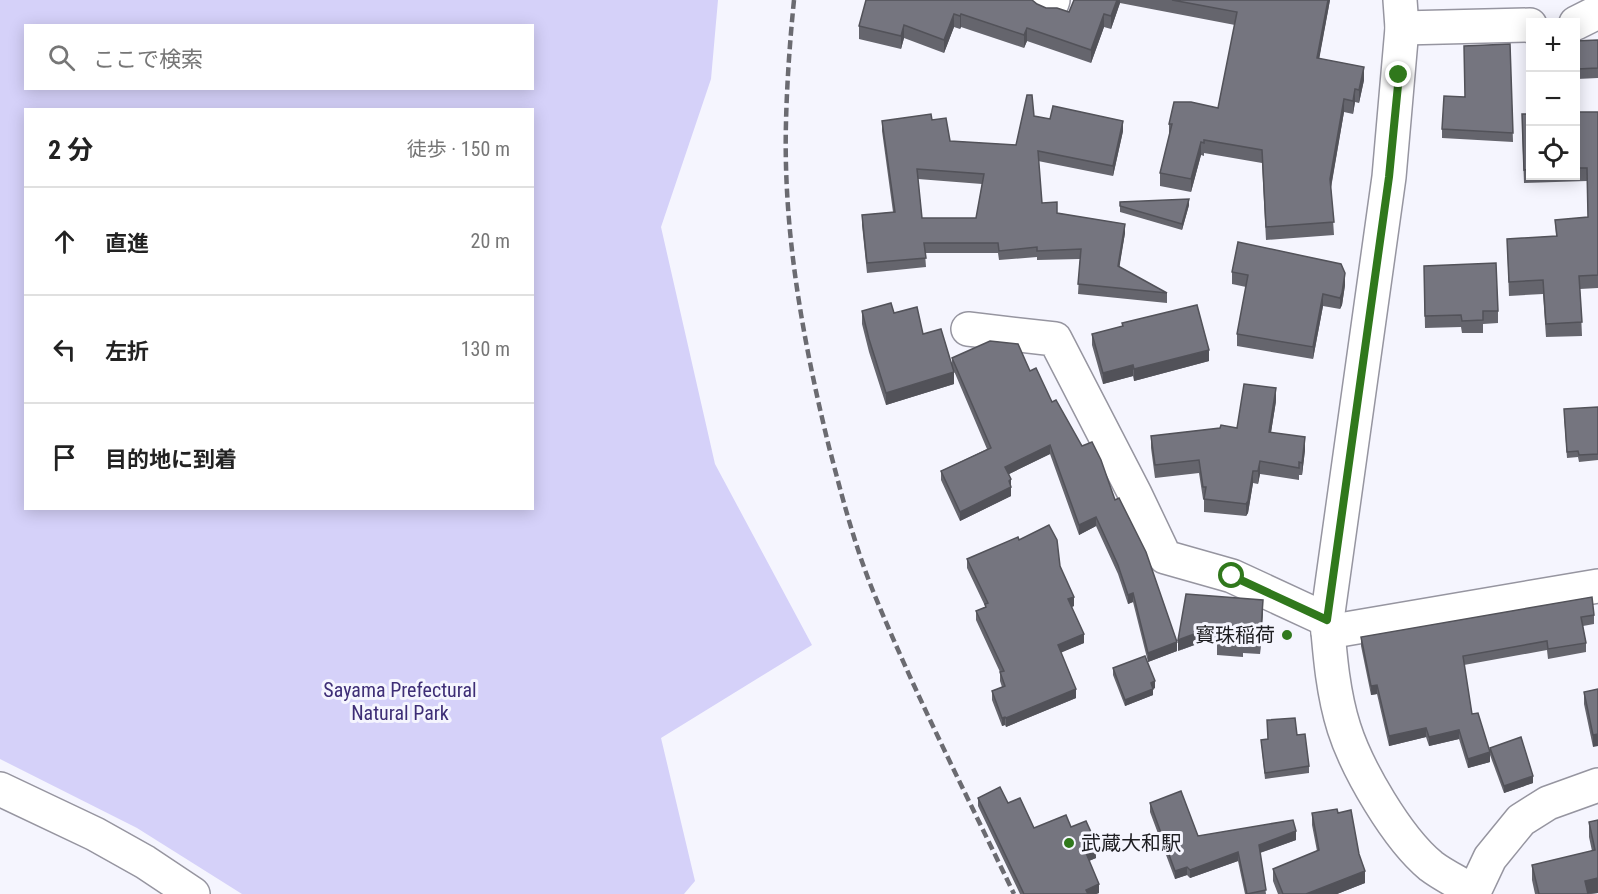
<!DOCTYPE html>
<html lang="ja">
<meta charset="utf-8">
<style>
:root{--surface:#fff;--page:#f2f2f2;--text:#222;--muted:#767676;--line:#e0e0e0}
body{margin:0;font-family:"Roboto Condensed","Noto Sans JP",sans-serif;background:var(--page);color:var(--text)}
.controls{position:absolute;right:18px;top:18px;display:grid;overflow:hidden;border-radius:0px;box-shadow:0 3px 15px #0003}
.controls button{width:54px;height:54px;display:grid;place-items:center;padding:0;border:0;border-bottom:2px solid var(--line);background:var(--surface);color:var(--text);font:30px sans-serif}
.stop{position:absolute;width:18px;height:18px;margin:-14px;border:4px solid #30781c;border-radius:50%;background:#fff}
.stop.end{background:#30781c;border-color:#fff;box-shadow:0 2px 6px #0008}
.list{margin:0;padding:0;list-style:none}
h2{display:flex;justify-content:space-between;align-items:center;height:78px;margin:0;padding:0 24px;font-size:26px}
h2 small{font-size:20px;font-weight:400;color:var(--muted)}
.list li{display:grid;grid-template-columns:39px 1fr auto;gap:18px;align-items:center;box-sizing:border-box;height:108px;padding:0 24px;border-top:2px solid var(--line)}
.list b{display:block;font-size:22px;white-space:nowrap}
.list em{font-size:20px;font-style:normal;color:var(--muted)}
.icon{flex:none;width:33px;height:33px;fill:none;stroke:currentColor;stroke-width:2;stroke-linecap:round;stroke-linejoin:round}
.map{position:relative;flex:none;width:1598px;height:894px;overflow:hidden}
.search{position:absolute;background:var(--surface);box-shadow:0 3px 15px #0003;left:24px;top:24px;width:510px;height:66px;display:flex;align-items:center;gap:15px;box-sizing:border-box;padding:0 21px;border-radius:0px;color:var(--muted);font-size:22px}
.panel{position:absolute;background:var(--surface);box-shadow:0 3px 15px #0003;left:24px;top:108px;width:510px;height:402px;border-radius:0px}
.map>svg:first-child{display:block}
.green{fill:#d5d1f9;fill-rule:evenodd}
.lines{fill:none;stroke-linecap:round;stroke-linejoin:round}
.minor-casing{stroke:#9695a0;stroke-width:36}
.major-casing{stroke:#9695a0;stroke-width:36}
.minor{stroke:#fff;stroke-width:33}
.major{stroke:#fff;stroke-width:33}
.rail{stroke:#6b6b71;stroke-width:4.5;stroke-dasharray:9 4.5;stroke-linecap:butt}
.wall{fill:#65656d;fill-rule:evenodd}
.shaded-wall{fill:#525259}
.building{fill:#75757f;stroke:#525259;stroke-width:1.5;fill-rule:evenodd}
.route{stroke:#30781c;stroke-width:8}
.poi-dot{fill:#30781c;stroke:#f5f5fe;stroke-width:2}
.labels{text-anchor:middle;dominant-baseline:central;stroke-width:6;stroke-linejoin:round;paint-order:stroke}
.poi-label{font-size:20px;fill:#1d1d21;stroke:#f5f5fe;text-anchor:end}
.park-label{font-size:20px;fill:#3e2e76;stroke:#f5f5fe}
</style>
<div class="map">
<svg width="1598" height="894" viewBox="0 0 1598 894">
<rect width="100%" height="100%" fill="#f5f5fe"/>
<path class="green" d="M0,0H718L711,79L661,227L715,464L812,645L661,738L695,881L684,894H242L137,828L0,759ZM26,26H532V88H26ZM26,110H532V508H26Z"/>
<g class="lines">
<defs>
<g id="minor">
<path d="M1043,0L1052,3L1053,0"/>
<path d="M1400,0L1402,28L1389,177L1327,620C1330,656 1333,693 1344,728C1357,769 1397,838 1431,866C1444,876 1460,883 1474,892"/>
<path d="M1576,23L1598,12"/>
<path d="M1402,28L1530,25"/>
<path d="M968,329L1055,339L1135,494L1165,557L1232,576L1327,620"/>
<path d="M1328,632L1598,586"/>
<path d="M0,789L95,834L145,862L193,894"/>
</g>
<path id="major" d="M1473,894L1490,858L1521,820L1548,803L1598,785"/>
</defs>
<use href="#minor" class="minor-casing"/>
<use href="#major" class="major-casing"/>
<use href="#minor" class="minor"/>
<use href="#major" class="major"/>
<path class="rail" d="M794,0C790,40 787,81 786,122C783,232 803,341 829,447C842,496 854,544 873,591C915,694 966,794 1014,894"/>
</g>
<g class="wall">
<path d="M866,0L1037,4L1046,8L1069,12L1074,0H1330L1319,58L1364,80L1359,103L1355,102L1353,114L1344,112L1331,188L1334,235L1266,240L1262,163L1204,153V156L1201,155L1191,192L1160,186V173L1169,136V124L1218,108L1235,25L1120,3L1111,29L1104,27L1091,63L1027,41L1024,48L961,27L960,29L954,27L944,53L904,38L901,49L859,39V26Z"/>
<path d="M1598,40V78L1577,79L1575,41Z"/>
<path d="M1510,44L1513,142L1442,138V129L1465,97Z"/>
<path d="M1575,112H1598V288L1580,289L1582,336L1546,337L1543,294L1509,296L1507,239L1556,236L1555,220L1588,217L1587,181L1524,183L1522,127L1530,114V176H1575Z"/>
<path d="M1034,116L1050,119L1123,131L1113,176L1038,161L1042,203L1057,213L1125,233L1119,267L1167,293V303L1078,294L1080,259L1037,260V257L999,260L998,253H925L926,267L867,273L862,225V215L893,212L882,131V121L932,120L950,141L1016,145ZM918,179L982,184L976,218H922Z"/>
<path d="M1120,202L1189,205L1182,230L1120,212Z"/>
<path d="M1232,272L1345,285L1342,305L1340,309L1323,306L1313,359L1237,346V334L1246,287L1232,284Z"/>
<path d="M1424,278L1498,311V323L1483,324V333H1462L1461,327L1425,328Z"/>
<path d="M862,311L894,313L923,334L952,366V358L1030,371L1082,446L1115,500L1177,651L1148,662L1133,602L1128,604L1118,574L1096,526L1079,535L1050,454L1009,474L1011,496L960,521L941,480V471L987,449L954,371V384L886,405L869,352L862,324Z"/>
<path d="M1092,334L1209,361L1134,381L1133,376L1103,384L1092,345Z"/>
<path d="M1276,401L1271,432L1305,450L1302,475H1299V480L1260,474L1258,484L1253,483L1248,513L1246,516L1204,512V499H1203L1199,473L1155,478L1151,448V436L1237,428Z"/>
<path d="M1598,407V460L1579,462L1578,457L1567,458L1564,415Z"/>
<path d="M1019,540L1060,566L1074,606L1072,607L1084,643L1061,652L1076,698L1006,727L1005,725L1002,726L992,700V691L1002,687L1000,681V672L976,620V611L985,607V606L967,568V559Z"/>
<path d="M1263,611L1260,654L1243,653V657L1217,655V637L1178,651Z"/>
<path d="M1594,615V624L1583,626L1586,643V652L1548,659L1547,650L1464,665L1472,714L1490,762L1468,768L1459,739L1429,746L1426,737L1389,746L1377,694L1371,695L1361,646V637Z"/>
<path d="M1113,668L1155,688L1152,689L1153,695L1125,706L1113,675Z"/>
<path d="M1598,689L1593,747L1584,704V692Z"/>
<path d="M1297,735L1309,766V773L1265,779L1261,740Z"/>
<path d="M1490,748L1533,783L1504,793L1490,755Z"/>
<path d="M978,798L1008,803L1034,828L1071,827L1095,847L1096,858L1089,861L1099,893L1096,894H1020L978,806Z"/>
<path d="M1150,803L1198,836L1296,840L1260,853L1266,894H1245L1238,861L1190,878L1187,875L1175,879L1150,812Z"/>
<path d="M1312,813H1338L1359,854L1365,883L1337,894H1278L1273,881V869L1317,851L1312,825Z"/>
<path d="M1598,820V893L1591,894H1535L1532,880V865L1592,851L1589,837V822Z"/>
</g>
<g class="shaded-wall">
<path d="M1117,0H1120V3L1111,29V16Z"/>
<path d="M1328,0H1330L1317,71V58Z"/>
<path d="M954,14V27L944,53V40Z"/>
<path d="M961,14V27L960,29V16Z"/>
<path d="M1104,14V27L1091,63V50Z"/>
<path d="M904,25V38L901,49V36Z"/>
<path d="M1027,28V41L1024,48V35Z"/>
<path d="M1364,67V80L1359,103V90Z"/>
<path d="M1355,89V102L1353,114V101Z"/>
<path d="M1344,99V112L1330,192V179Z"/>
<path d="M1123,121V131L1113,176V166Z"/>
<path d="M1201,142V155L1191,192V179Z"/>
<path d="M1189,199V205L1182,230V224Z"/>
<path d="M1125,224V233L1118,276V266Z"/>
<path d="M1345,273V285L1342,305L1340,309V298Z"/>
<path d="M1323,294V306L1313,359V347Z"/>
<path d="M1209,350V361L1134,381V369Z"/>
<path d="M1133,365V376L1103,384V373Z"/>
<path d="M954,372V384L886,405V393Z"/>
<path d="M1276,388V401L1269,445V432Z"/>
<path d="M1305,437V450L1302,475V463Z"/>
<path d="M1050,445V454L1005,476V467Z"/>
<path d="M1260,461V474L1258,484V471Z"/>
<path d="M1253,471V483L1248,513L1246,516V504Z"/>
<path d="M1011,479V496L960,521V512Z"/>
<path d="M1096,517V526L1079,535V525Z"/>
<path d="M1133,593V602L1128,604V595Z"/>
<path d="M1074,597V606L1068,608V599Z"/>
<path d="M1263,600V611L1260,654V643Z"/>
<path d="M1218,625V636L1178,651V640Z"/>
<path d="M1084,634V643L1058,654V645Z"/>
<path d="M1177,642V651L1148,662V653Z"/>
<path d="M1155,681V688L1151,690V683Z"/>
<path d="M1377,685V694L1371,695V686Z"/>
<path d="M1076,689V698L1006,727V718Z"/>
<path d="M1153,689V695L1125,706V700Z"/>
<path d="M1005,717V725L1002,726V718Z"/>
<path d="M1426,728V737L1389,746V736Z"/>
<path d="M1459,730V739L1429,746V737Z"/>
<path d="M1598,734V746L1593,747V735Z"/>
<path d="M1490,752V762L1468,768V759Z"/>
<path d="M1533,776V783L1504,793V786Z"/>
<path d="M1296,831V840L1259,853V845Z"/>
<path d="M1095,841L1096,858L1086,862V853L1093,842Z"/>
<path d="M1238,852V861L1190,878V870Z"/>
<path d="M1187,867V875L1175,879V871Z"/>
<path d="M1365,871V883L1337,894H1306Z"/>
<path d="M1598,878V893L1585,894V881Z"/>
<path d="M1099,884V893L1096,894H1086V890Z"/>
</g>
<g class="building">
<path d="M866,0H1032L1037,4L1046,8H1057L1069,12L1074,0H1117L1111,16L1104,14L1091,50L1027,28L1024,35L961,14L960,16L954,14L944,40L904,25L901,36L859,26Z"/>
<path d="M1172,0H1328L1317,58L1364,67L1359,90L1355,89L1353,101L1344,99L1330,179L1334,222L1266,227L1262,150L1204,140V143L1201,142L1191,179L1160,173L1172,124H1169L1174,102H1191L1218,108L1237,12Z"/>
<path d="M1598,40V68L1577,69L1575,41Z"/>
<path d="M1510,44L1513,133L1442,129L1444,96L1465,97L1464,46Z"/>
<path d="M1027,95H1032L1034,116L1050,119L1053,106L1123,121L1113,166L1038,151L1042,203L1057,202V213L1125,224L1118,266L1167,293L1078,284L1081,249L1037,251V247L999,251L998,243H924L926,258L867,263L862,215L895,212L882,121L931,114L932,120L946,118L950,141L1016,145ZM917,169L984,174L976,218H922Z"/>
<path d="M1575,112H1598V275L1579,276L1582,322L1546,324L1543,280L1509,282L1507,239L1557,236L1555,220L1588,217L1587,168H1575Z"/>
<path d="M1522,114H1530V169L1524,170Z"/>
<path d="M1189,199L1182,224L1120,206V202Z"/>
<path d="M1238,242L1341,264L1345,273L1342,293L1340,298L1323,294L1313,347L1237,334L1248,275L1232,272Z"/>
<path d="M1496,263L1498,311H1483V320L1462,321L1461,315L1425,316L1424,266Z"/>
<path d="M891,303L894,313L917,307L923,334L941,329L954,372L886,393L869,339L862,311Z"/>
<path d="M1197,305L1209,350L1134,369L1133,365L1103,373L1092,334L1123,326L1122,323Z"/>
<path d="M990,341L1018,344L1030,371L1036,368L1052,402L1056,400L1082,446L1092,442L1101,460L1115,500L1119,498L1146,552L1177,642L1148,653L1133,593L1128,595L1118,565L1096,517L1079,525L1050,445L1005,467L1011,479L1009,481L1011,487L960,512L941,471L991,448L952,358Z"/>
<path d="M1244,384L1276,388L1269,432L1305,437L1302,463L1299,462V468L1260,461L1258,471H1253L1248,501L1246,504L1204,499L1206,487H1203L1199,460L1155,465L1151,436L1220,428L1221,425L1237,428Z"/>
<path d="M1598,407V454L1579,455L1578,451L1567,452L1564,409Z"/>
<path d="M1049,525L1057,540L1060,566L1074,597L1068,599L1084,634L1058,645L1076,689L1006,718L1005,717L1002,718L992,691L1005,686L1000,672L1004,671L976,611L986,607L985,604L988,603L967,559L1018,537L1019,540Z"/>
<path d="M1186,594L1263,600L1260,643L1243,642V645L1217,643L1218,625L1178,640Z"/>
<path d="M1592,597L1594,615L1581,617L1586,643L1548,649L1547,641L1463,656L1472,714L1478,713L1490,752L1468,759L1459,730L1429,737L1426,728L1389,736L1377,685L1371,686L1361,637Z"/>
<path d="M1145,656L1155,681L1151,683L1153,689L1125,700L1113,668Z"/>
<path d="M1598,689V734L1593,735L1584,692Z"/>
<path d="M1295,718L1297,735L1305,734L1309,766L1265,773L1261,740L1268,739L1267,720Z"/>
<path d="M1521,737L1533,776L1504,786L1490,748Z"/>
<path d="M1000,787L1008,803L1020,798L1034,828L1066,815L1071,827L1086,821L1095,841L1093,842L1096,849L1086,853L1099,884L1086,890L1088,894H1024L978,798Z"/>
<path d="M1181,791L1198,836L1293,820L1296,831L1259,845L1266,890L1247,894L1238,852L1190,870L1187,867L1175,871L1150,803Z"/>
<path d="M1337,809L1338,813L1351,810L1359,854L1365,871L1306,894H1283L1273,869L1319,850L1312,813Z"/>
<path d="M1598,820V878L1585,881L1588,894H1539L1532,865L1595,850L1589,822Z"/>
</g>
<g class="lines">
<path class="route" d="M1232,576L1327,620L1389,177L1399,75"/>
</g>
<g class="poi-dot">
<circle cx="1287" cy="635" r="6"/>
<circle cx="1069" cy="843" r="6"/>
</g>
<g class="labels">
<g class="poi-label">
<text x="1275" y="635">寳珠稲荷</text>
<text x="1081" y="843" text-anchor="start">武蔵大和駅</text>
</g>
<g class="park-label">
<text x="400" y="690">Sayama Prefectural<tspan x="400" dy="23">Natural Park</tspan></text>
</g>
</g>
</svg>
<div class="controls">
<button>+</button>
<button>−</button>
<button><svg class="icon" aria-label="locate" viewBox="0 0 24 24"><circle cx="12" cy="12" r="6"/><path d="M12 2v4M12 18v4M2 12h4M18 12h4"/></svg></button>
</div>
<div class="stop" style="left:1232px;top:576px"></div>
<div class="stop end" style="left:1399px;top:75px"></div>
<div class="search"><svg class="icon" aria-label="search" viewBox="0 0 24 24"><circle cx="10" cy="10" r="6"/><path d="M15 15l6 6"/></svg>ここで検索</div>
<section class="panel">
<h2>2 分<small>徒歩 · 150 m</small></h2>
<ul class="list">
<li><svg class="icon" aria-label="ahead" viewBox="0 0 24 24"><path d="M12 20V5M6 11l6-6 6 6"/></svg><div><b>直進</b></div><em>20 m</em></li>
<li><svg class="icon" aria-label="left" viewBox="0 0 24 24"><path d="M17 20v-9H6M10 6l-5 5 5 5"/></svg><div><b>左折</b></div><em>130 m</em></li>
<li><svg class="icon" aria-label="arrive" viewBox="0 0 24 24"><path d="M6 21V4h12l-3 4 3 4H6"/></svg><div><b>目的地に到着</b></div></li>
</ul>
</section>
</div>
